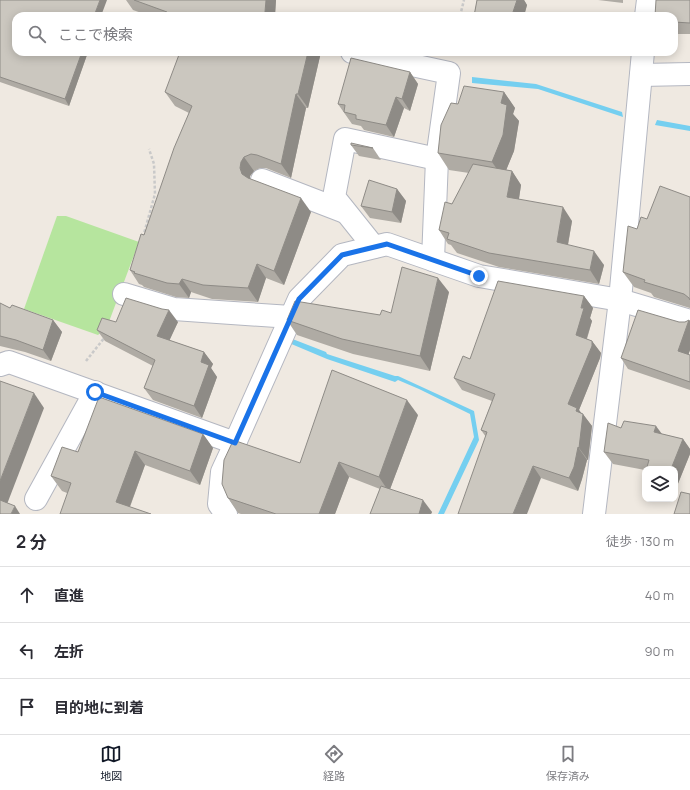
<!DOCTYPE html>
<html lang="ja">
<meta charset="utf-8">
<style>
:root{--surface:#fff;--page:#f2f2f3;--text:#2b2b33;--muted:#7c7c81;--line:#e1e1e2;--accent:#111827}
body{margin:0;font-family:Manrope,"Noto Sans JP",sans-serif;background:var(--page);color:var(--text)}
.controls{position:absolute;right:12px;bottom:12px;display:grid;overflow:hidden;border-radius:8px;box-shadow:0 2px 10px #0003}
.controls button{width:36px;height:36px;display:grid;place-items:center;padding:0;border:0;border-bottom:1px solid var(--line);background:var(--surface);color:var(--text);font:20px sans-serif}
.stop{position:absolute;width:12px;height:12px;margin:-9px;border:3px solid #1a73e8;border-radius:50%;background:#fff}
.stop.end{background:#1a73e8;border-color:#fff;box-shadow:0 1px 4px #0008}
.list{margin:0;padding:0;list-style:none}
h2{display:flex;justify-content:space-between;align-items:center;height:52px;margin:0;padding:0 16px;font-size:17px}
h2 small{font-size:13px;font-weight:400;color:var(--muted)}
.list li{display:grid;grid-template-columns:26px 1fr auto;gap:12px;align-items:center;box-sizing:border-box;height:56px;padding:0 16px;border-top:1px solid var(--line)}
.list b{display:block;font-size:15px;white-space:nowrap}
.list em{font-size:13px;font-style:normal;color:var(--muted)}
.icon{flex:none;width:22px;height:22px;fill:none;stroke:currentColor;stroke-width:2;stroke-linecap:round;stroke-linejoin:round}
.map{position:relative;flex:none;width:690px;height:514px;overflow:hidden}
.search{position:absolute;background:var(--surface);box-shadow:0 2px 10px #0003;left:12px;right:12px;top:12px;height:44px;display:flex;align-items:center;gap:10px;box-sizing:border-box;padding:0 14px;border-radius:12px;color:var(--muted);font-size:15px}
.sheet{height:220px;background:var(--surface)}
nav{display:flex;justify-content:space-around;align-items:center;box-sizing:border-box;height:56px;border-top:1px solid var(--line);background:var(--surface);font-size:11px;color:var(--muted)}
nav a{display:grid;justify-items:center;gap:2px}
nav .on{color:var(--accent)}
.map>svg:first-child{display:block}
.green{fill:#b6e59e}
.water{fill:#75cff0}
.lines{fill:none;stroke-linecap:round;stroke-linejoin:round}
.minor-casing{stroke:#b4b7c1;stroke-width:24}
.path{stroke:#c9c9c9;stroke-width:2.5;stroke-dasharray:3 2;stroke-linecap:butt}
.minor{stroke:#fff;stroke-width:22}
.wall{fill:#afaba4}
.shaded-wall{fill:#8e8b86}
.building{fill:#cbc7bf;stroke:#8e8b86}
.route{stroke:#1a73e8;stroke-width:5}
</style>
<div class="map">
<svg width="690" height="514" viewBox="0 0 690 514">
<rect width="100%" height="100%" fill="#efe9e1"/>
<path class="green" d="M57,216H66L139,242L107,327L98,335L24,309Z"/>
<g class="water">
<path d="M472,77L536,84L622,112L623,117L538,89L472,83Z"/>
<path d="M657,120L690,126V131L655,125Z"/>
<path d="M290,338L326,352L327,354L395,376H398L474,411L479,440L444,514H438L474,437L470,414L419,389L398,380L395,382L327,359L289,343Z"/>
</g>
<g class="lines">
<defs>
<g id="minor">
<path d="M646,16L648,0"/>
<path d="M352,52L449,73L437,159L433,260"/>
<path d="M641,75L690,74"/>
<path d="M262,180L345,212"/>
<path d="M374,247L334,197L345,139L437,159"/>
<path d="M124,294L174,309L291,317"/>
<path d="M0,365L9,362L235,443L299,299L342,255L387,244L479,276L620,300L690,321"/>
<path d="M36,499L95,392"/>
<path d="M226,514L219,504L222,472L235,444"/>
<path d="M594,514L620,300L643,52"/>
</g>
</defs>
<use href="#minor" class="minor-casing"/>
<g class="path">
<path d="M460,16L464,0"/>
<path d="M143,237L155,194L154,164L149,149"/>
<path d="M86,361L105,337"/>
</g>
<use href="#minor" class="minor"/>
</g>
<g class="wall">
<path d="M0,0L16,52H88L69,106L0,82Z"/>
<path d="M126,0H276L275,14L288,16H150L133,10Z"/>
<path d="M477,0H524L527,5L524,16H474Z"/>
<path d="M598,0H623V3Z"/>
<path d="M690,0V34H674V16Z"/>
<path d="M321,52L308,108H306L291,178L266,168H260L254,171L250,176V179L311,212L284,285L266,278L258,302L212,299L191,292L189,298L176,297L144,287L142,285L139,284L130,270L144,235L189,113L175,106L165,92Z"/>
<path d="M410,72L418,84L410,111L404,108L394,137L364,130L361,126L352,124L338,104Z"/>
<path d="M504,92L515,108L513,114L519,121L514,151L506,170L512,171L521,185L519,199L572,221L568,245L604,265L599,284L499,267L457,253L451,245L448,244L439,230L452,204L469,173L449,170L438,153L458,104Z"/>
<path d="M351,145L373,148L381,160L359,156Z"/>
<path d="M397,189L406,201L401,223L370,218L361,206Z"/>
<path d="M690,197V308L654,297L651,293L634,287L623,272L637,229L647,219Z"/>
<path d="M449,292L430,371L353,354L297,335L287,320L380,315L391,313Z"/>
<path d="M584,296L593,308L590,318L592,321L587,339L592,341L601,353L600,358L579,410L592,426L588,460H587L582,479L578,491L541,478L486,437L481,430L492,401L462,390L454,378L470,359Z"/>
<path d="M0,303L10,308L53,320L62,332L51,361L25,352L0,346Z"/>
<path d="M689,320L690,321V350L688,355H690V390L628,369L621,358L679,322H685Z"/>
<path d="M178,322L169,340L204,352L213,364L211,368L217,377L202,418L153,400L144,388L153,366L105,341L97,330Z"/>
<path d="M418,415L390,489L432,512L431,514H370L380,489L349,477L335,514H241L238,513L228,498L300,463Z"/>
<path d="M621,428L662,434L683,439L690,449V454L677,486H675V469H645V470L613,464L604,452Z"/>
<path d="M203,434L213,448L200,485L145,465L130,507L67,493L62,491L51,476L78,452Z"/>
</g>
<g class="shaded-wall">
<path d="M100,0H107L101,16H94Z"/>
<path d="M266,0H276L275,16L265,12Z"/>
<path d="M517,0H524L527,5L524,16H512V15Z"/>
<path d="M82,52H88L69,106L65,99Z"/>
<path d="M308,52H321L308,108L298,94Z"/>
<path d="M410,72L418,84L410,111L402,99Z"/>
<path d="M504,92L515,108L513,114L519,121L514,151L503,178L492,162L501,103Z"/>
<path d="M296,94L306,108L291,178L281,164Z"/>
<path d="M396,97L404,108L394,137L386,125Z"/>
<path d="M244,157L254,171L250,176V182L242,174L240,168L241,162Z"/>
<path d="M512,171L521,185L517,211L507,197Z"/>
<path d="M397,189L406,201L401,223L392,212Z"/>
<path d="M301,198L311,212L284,285L274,271Z"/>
<path d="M563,207L572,221L566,255L557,242Z"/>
<path d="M594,251L604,265L599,284L590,270Z"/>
<path d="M257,264L266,278L258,302L248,288Z"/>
<path d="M438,278L449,292L430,371L420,356Z"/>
<path d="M182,279L191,292L189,298L179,284Z"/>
<path d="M584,296L593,308L590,318L592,321L584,347L576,335Z"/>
<path d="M169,310L178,322L166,348L157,336Z"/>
<path d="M53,320L62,332L51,361L43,350Z"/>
<path d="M689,320L690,321V350L686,362L678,351Z"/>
<path d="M592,341L601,353L600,358L579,410L583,416V414L592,426L588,460L579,448L568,404Z"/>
<path d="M204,352L213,364L211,368L217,377L202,418L194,406L201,362Z"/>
<path d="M34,393L44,408L4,512L0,507V481Z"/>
<path d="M407,400L418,415L389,492L379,477Z"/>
<path d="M656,426L665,438L654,432Z"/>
<path d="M203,434L213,448L200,485L190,471Z"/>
<path d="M683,439L690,449V454L677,486L675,484V469H671Z"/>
<path d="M578,447L587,460L582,479L578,491L569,478Z"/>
<path d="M135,451L145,465L127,514L116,502Z"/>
<path d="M339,462L349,477L335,514H319Z"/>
<path d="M533,466L541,478L527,514H513Z"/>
<path d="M423,500L432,512L431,514H419Z"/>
<path d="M15,506L20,514H11Z"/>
</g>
<g class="building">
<path d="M0,0H100L94,16H16V52H82L65,99L0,77Z"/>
<path d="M134,0H266L265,12L288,16H167V12Z"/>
<path d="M477,0H517L512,15L505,14L504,16H474Z"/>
<path d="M656,0H690V23L674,22V16H655Z"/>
<path d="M180,52H308L298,94H296L281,164L257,155L251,154L244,157L241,162L240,168L242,174L248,178L301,198L274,271L257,264L248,288L203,285L182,279L179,284L167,283L134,273L135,272L130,270L141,234L144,235L174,148L192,106L165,92Z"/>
<path d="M351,58L410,72L402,99L396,97L386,125L356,119V115L344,112L345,105L338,104Z"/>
<path d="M464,86L504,92L501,103L507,105L503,135L492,162L438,153L441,125L451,103L458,104Z"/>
<path d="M351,143L373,148L351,145Z"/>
<path d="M473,164L512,171L507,197L563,207L557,242L594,251L590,270L489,253L447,239L449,233L439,230L445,202L452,204Z"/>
<path d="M369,180L397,189L392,212L361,206Z"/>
<path d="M660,186L690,197V300L689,298L684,294L644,282L645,280L623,272L628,226L637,229L641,217L647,219Z"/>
<path d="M402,267L438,278L420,356L342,339L287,320L295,301L380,315L382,310L391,313Z"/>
<path d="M498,281L584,296L581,308H584L576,335L592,341V346L568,404L577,408L576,411L583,414L579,448L578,447L574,467L569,478L533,466L513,514H458L487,432L481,430L495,394L454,378L463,356L470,359Z"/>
<path d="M126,298L162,309L169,310L157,336L204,352L201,362L209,365L194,406L144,388L155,360L97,330L102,318L116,322Z"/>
<path d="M0,303L10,308L12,305L53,320L43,350L16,340L0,336Z"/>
<path d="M638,310L679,322H685L689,320L678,351L690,355V382L621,358Z"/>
<path d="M332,370L407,400L379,477L339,462L319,514H276L228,498L222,484L224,460L232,443L235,444L236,441L300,463Z"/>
<path d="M0,381L34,393L0,481Z"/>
<path d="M99,397L203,434L190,471L135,451L116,502L151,514H60L71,483L51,476L62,447L78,452Z"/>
<path d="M624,421L656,426L654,432L683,439L671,469H654L647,467L649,460L604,452L608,423L621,428Z"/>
<path d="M381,486L423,500L419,514H370Z"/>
<path d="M681,492L690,494V514H674Z"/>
<path d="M0,500L15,506L11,514H0Z"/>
</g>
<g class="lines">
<path class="route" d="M95,392L235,443L299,299L342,255L387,244L479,276"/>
</g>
</svg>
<div class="controls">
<button><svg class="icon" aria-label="layers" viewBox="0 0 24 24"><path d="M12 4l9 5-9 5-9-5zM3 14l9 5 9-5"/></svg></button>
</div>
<div class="stop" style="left:95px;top:392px"></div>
<div class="stop end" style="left:479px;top:276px"></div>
<div class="search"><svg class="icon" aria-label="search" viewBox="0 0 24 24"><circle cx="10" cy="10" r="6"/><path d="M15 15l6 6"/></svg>ここで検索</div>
</div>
<section class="sheet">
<h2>2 分<small>徒歩 · 130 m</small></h2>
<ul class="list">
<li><svg class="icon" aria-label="ahead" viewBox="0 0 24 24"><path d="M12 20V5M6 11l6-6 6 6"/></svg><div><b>直進</b></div><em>40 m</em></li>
<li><svg class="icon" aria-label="left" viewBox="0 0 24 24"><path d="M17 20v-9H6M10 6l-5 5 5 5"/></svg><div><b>左折</b></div><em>90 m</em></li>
<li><svg class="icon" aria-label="arrive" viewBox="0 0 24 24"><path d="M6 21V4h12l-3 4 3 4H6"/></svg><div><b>目的地に到着</b></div></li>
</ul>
</section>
<nav>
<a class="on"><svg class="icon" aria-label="map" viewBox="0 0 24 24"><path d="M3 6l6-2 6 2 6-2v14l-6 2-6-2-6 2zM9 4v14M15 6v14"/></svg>地図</a>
<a><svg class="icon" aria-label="directions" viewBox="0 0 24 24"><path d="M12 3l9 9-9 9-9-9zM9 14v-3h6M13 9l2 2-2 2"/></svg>経路</a>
<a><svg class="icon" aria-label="saved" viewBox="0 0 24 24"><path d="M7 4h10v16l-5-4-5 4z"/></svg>保存済み</a>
</nav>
